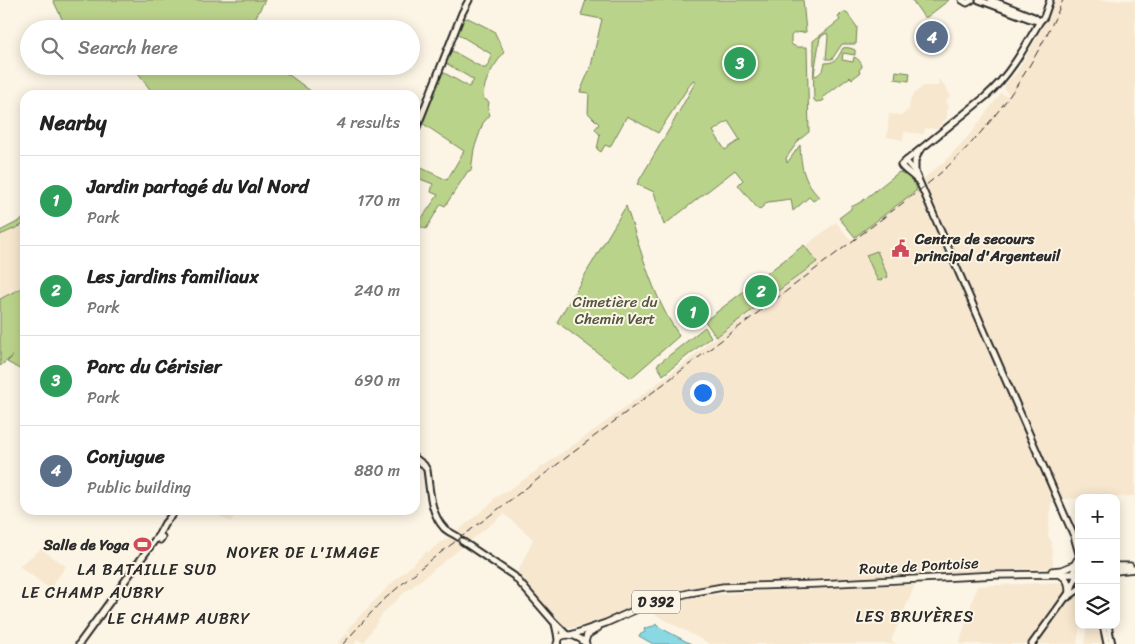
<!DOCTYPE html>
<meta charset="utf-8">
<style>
:root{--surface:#fff;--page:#f2f2f2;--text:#222;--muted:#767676;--line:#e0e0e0;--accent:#d93025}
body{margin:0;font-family:Sriracha,sans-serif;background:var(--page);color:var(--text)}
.controls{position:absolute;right:15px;bottom:15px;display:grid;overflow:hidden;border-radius:10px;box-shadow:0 2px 12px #0003}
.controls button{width:45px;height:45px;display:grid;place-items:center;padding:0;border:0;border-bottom:1px solid var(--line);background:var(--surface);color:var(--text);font:25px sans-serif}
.you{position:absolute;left:702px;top:392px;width:18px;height:18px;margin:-12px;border:4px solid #fff;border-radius:50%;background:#1a73e8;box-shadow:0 0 0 8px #1a73e833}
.badge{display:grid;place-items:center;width:32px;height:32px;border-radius:50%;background:var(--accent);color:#fff;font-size:16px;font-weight:700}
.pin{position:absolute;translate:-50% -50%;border:2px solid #fff;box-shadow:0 1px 5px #0006}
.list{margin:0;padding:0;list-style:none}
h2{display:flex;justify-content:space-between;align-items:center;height:65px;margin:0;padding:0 20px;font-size:21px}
h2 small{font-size:16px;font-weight:400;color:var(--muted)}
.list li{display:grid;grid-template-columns:32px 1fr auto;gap:15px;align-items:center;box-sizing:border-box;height:90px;padding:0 20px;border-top:1px solid var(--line)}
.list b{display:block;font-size:19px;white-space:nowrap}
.list p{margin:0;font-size:16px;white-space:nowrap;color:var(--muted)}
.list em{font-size:16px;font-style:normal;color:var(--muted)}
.icon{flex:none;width:28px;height:28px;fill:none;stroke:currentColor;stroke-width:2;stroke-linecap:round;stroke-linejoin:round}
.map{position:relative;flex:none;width:1135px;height:644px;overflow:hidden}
.search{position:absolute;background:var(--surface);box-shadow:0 2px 12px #0003;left:20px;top:20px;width:400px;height:55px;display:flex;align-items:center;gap:12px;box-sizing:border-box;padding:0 18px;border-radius:28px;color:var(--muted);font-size:19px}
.panel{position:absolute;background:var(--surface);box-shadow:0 2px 12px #0003;left:20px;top:90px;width:400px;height:425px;border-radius:15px}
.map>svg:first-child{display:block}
.built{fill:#f7e7cf}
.green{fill:#bad38a;stroke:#727f5a;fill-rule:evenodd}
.water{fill:#89d9e3;stroke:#639399}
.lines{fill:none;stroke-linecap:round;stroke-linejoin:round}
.secondary-casing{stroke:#2b2b2b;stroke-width:9}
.primary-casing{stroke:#2b2b2b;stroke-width:9}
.secondary{stroke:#fcf5e5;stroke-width:5}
.primary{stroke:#fcf5e5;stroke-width:5.5}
.rail{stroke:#2b2b2b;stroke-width:1;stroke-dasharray:8 4;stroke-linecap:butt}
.labels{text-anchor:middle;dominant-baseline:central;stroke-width:4;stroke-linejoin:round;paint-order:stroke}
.shield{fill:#fcf5e5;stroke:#6a6863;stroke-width:1}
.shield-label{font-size:14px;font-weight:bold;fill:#2b2b2b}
.poi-label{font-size:15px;font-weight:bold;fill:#2b2b2b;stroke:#fcf5e5;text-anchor:start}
.park-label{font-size:15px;fill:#4f5543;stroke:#fcf5e5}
.street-label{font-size:15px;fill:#2b2b2b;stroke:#fcf5e5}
.neighbourhood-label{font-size:16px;letter-spacing:1px;fill:#2b2b2b;stroke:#fcf5e5}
</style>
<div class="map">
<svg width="1135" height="644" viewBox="0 0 1135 644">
<rect width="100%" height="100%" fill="#fcf5e5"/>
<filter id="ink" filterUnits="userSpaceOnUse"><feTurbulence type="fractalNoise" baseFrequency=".02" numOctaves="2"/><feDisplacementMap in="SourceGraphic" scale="10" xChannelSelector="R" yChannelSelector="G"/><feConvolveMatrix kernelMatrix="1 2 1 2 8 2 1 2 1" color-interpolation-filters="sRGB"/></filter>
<g filter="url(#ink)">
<g class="built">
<path d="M1055,0H1135V496L1063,499L1051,503L1048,536L1052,542L1053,568L733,583L704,586L658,597L635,605L597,622L573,628H568L562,626L517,574L533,539L504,514L403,594L383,613L365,641L362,642L357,639L355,642L356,644H336L346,633L349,635L350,633L347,630L348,628L390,585L427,551L429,552L441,541L442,542L450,536L456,539L460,536L456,532L493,502V499L516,485L596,429L690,359L710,341L737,323L817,263L805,246L836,222L849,238L852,239L924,185L922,180L945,161L971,133L1001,93L1008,96L1009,95L1004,89L1005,84L1017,72L1042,28Z"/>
<path d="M939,79L950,94V97L947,99V104L949,105L948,110H947V118L937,129L925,128L924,134L904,132L903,140L887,137L889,114L902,115L909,109L910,101L913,95L923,86H938Z"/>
<path d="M25,224V254L21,261L25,271V286L0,299V235Z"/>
<path d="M211,510H237L231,522L217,515Z"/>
<path d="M41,549L66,566L50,589L19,566Z"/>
<path d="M1063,582L1079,585V625H1080L1077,644H959L977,586Z"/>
<path d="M915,585L891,641L896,644H710L650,612L674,600L709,595L765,591Z"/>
<path d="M1087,625H1099L1104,644H1084Z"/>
</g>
<g class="green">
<path d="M53,0H265L250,28L251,29H67Z"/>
<path d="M586,0H803L806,32L794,33L791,36V44L796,47H807L809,132L799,140L786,158L787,163L800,145C801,166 803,181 819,197L813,201L809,197L793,211L791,199L768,202L759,210L738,185L743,180L735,170L664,225L654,192L637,184L670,128L696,81L693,80L658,133L627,116L610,147L605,145L601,152L597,149L600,135L595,129L599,124L588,113L589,93L580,92L591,66L602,19L581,15ZM728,121L740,140L725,150L713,131Z"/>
<path d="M912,0H949L927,17H924Z"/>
<path d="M843,12L847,13L857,27L856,44H842L832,59H826L828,36L827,33L820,37L814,74L816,76C821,73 824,69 825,63C837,63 838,57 843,48C847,47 851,48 855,50V55L843,53L842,60L853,62L854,57C857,58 862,62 862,67L859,70L860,73L852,79L850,77L823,97L824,100L823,101L816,102L814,100C813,83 814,67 814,50L813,49V41L840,20L838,17Z"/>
<path d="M468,18L494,31L504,52C493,68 484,78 483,98L489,102L488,109L490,115L483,123L474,149L471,171H468L445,206L441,204L426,229L417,225L438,195L431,192L433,184L415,177V165L447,180L464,151L422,123L441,71L469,87L474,80L444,62L449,49L483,68H486L491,59V54L456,33L462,19Z"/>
<path d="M131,66H282L281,69L316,95H154L136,70Z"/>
<path d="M896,71L910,73L909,81L895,79Z"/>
<path d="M899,172C910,173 914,181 917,190L855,237L839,218L851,209V207L861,202Z"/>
<path d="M626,206C638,241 648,279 665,312C669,320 675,328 679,336L631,378L557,322Z"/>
<path d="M25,218V224L0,235V231Z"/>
<path d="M804,245L817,262L716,337L705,321Z"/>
<path d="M877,251L888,277L878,281L866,255Z"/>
<path d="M25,286V372L7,362L13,356L0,366V299Z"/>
<path d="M693,303L702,315L693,321L685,309Z"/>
<path d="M705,327L711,337L663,375L657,365Z"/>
</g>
<path class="water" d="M656,624L657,626L691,644H653L639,636V635L645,632L644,629L645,628L654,626Z"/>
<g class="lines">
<defs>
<g id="secondary">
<path d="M962,0L967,3L972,0"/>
<path d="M979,0L1033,20L1040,21"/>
<path d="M991,0L1034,17L1039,21"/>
<path d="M415,132L462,13L469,0"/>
<path d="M906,161L915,172L1065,516L1074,536L1079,554"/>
<path d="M915,172V161L919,151"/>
<path d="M917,180C912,174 905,171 901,165L985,97C1009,76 1024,49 1040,21L1044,17L1050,0"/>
<path d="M415,458L424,465L427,470C430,490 430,513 444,528C448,532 454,534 458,537"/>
<path d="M159,535L162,537L160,540L157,538Z"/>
<path d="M158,536L165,523L176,510"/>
<path d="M462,541L514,576L553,621L566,634"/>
<path d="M1068,597L1079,589"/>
<path d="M555,624L557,633L558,640"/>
<path d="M1103,625L1107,644"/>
<path d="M1108,625L1112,644"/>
<path d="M79,644L157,537"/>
<path d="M1032,644L1071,590L1076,576"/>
</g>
<g id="primary">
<path d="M1079,558C1073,564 1073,572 1079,578"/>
<path d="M1116,566H1130"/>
<path d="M1052,571L1062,570L1074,565"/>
<path d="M1116,571L1135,569"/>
<path d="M1061,575C1068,579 1069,584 1069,592"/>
<path d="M571,635L606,623L653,602L689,593L723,587L818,584L997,575L1075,574"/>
<path d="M585,642L587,635L598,628"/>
<path d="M557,644L560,637C569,632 580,637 586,644"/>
</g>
</defs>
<use href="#secondary" class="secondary-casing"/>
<use href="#primary" class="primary-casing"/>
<use href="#secondary" class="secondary"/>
<use href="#primary" class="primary"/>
<path class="rail" d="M343,644L380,603L423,566L916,193C982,143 1031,75 1063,0"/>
</g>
</g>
<defs>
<symbol id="civic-bare" viewBox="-9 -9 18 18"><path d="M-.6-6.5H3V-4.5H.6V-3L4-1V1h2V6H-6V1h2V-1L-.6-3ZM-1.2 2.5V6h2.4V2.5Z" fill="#d1495b" stroke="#fcf5e5" stroke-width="2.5" paint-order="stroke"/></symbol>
<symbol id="stadium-bare" viewBox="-9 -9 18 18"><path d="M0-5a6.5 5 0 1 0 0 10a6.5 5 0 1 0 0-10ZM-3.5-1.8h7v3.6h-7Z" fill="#d1495b" stroke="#fcf5e5" stroke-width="2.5" paint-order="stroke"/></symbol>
</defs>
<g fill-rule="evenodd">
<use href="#civic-bare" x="888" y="236" width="25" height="25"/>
<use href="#stadium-bare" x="130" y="532" width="25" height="25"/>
</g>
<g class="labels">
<rect class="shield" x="632" y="590.5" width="48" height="23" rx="4"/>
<g class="shield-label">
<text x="656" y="602">D 392</text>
</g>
<g class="poi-label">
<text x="915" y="239">Centre de secours<tspan x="915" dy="17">principal d'Argenteuil</tspan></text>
<text x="129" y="545" text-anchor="end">Salle de Yoga</text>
</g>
<g class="park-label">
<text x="615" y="302">Cimetière du<tspan x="615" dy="17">Chemin Vert</tspan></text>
</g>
<g class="street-label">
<text transform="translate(919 566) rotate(-3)">Route de Pontoise</text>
</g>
<g class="neighbourhood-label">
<text x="303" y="552">NOYER DE L'IMAGE</text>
<text x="147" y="569">LA BATAILLE SUD</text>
<text x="93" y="592">LE CHAMP AUBRY</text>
<text x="915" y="616">LES BRUYÈRES</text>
<text x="179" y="618">LE CHAMP AUBRY</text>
</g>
</g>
</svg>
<div class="controls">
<button>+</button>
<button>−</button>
<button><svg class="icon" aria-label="layers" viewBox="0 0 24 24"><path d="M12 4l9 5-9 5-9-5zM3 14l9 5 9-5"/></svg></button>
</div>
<div class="you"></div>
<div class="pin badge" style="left:693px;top:312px;background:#2e9e5b">1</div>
<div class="pin badge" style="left:761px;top:291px;background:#2e9e5b">2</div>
<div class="pin badge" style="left:740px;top:63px;background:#2e9e5b">3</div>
<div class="pin badge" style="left:932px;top:37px;background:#5c6f8a">4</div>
<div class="search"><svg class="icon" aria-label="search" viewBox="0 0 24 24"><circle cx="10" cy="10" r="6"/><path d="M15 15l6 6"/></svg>Search here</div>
<section class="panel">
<h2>Nearby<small>4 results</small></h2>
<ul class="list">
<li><span class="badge" style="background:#2e9e5b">1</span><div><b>Jardin partagé du Val Nord</b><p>Park</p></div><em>170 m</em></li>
<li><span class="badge" style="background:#2e9e5b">2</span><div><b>Les jardins familiaux</b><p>Park</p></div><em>240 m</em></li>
<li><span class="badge" style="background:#2e9e5b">3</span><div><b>Parc du Cérisier</b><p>Park</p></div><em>690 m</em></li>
<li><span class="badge" style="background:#5c6f8a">4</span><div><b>Conjugue</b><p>Public building</p></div><em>880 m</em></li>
</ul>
</section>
</div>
